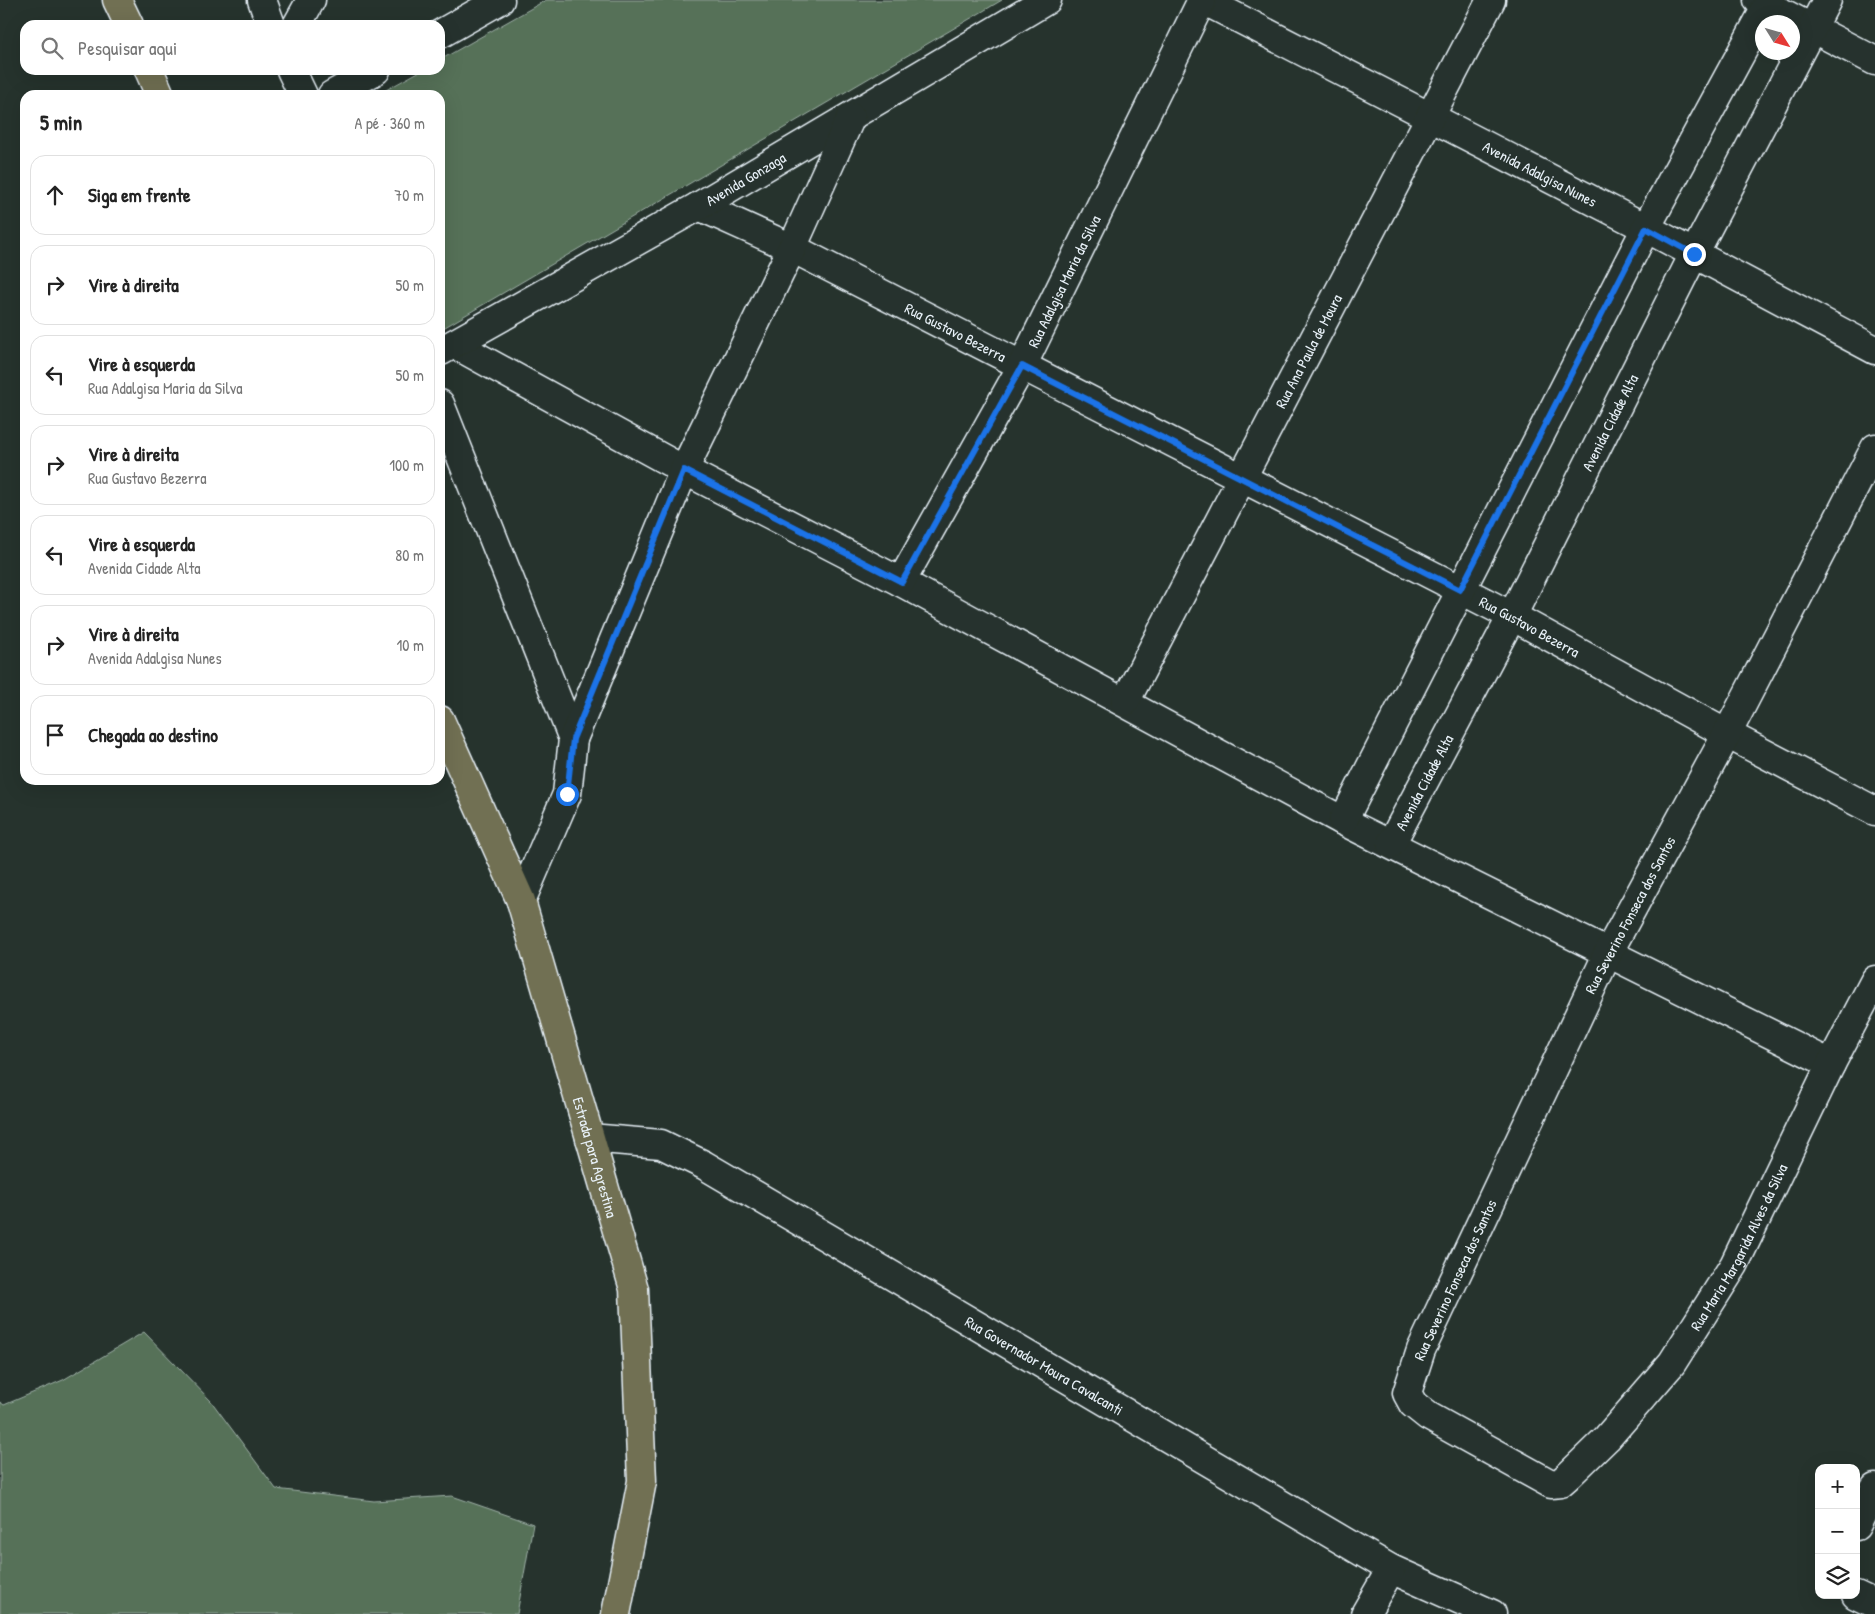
<!DOCTYPE html>
<html lang="pt">
<meta charset="utf-8">
<style>
:root{--surface:#fff;--page:#f6f6f6;--text:#222;--muted:#767676;--line:#e0e0e0}
body{margin:0;font-family:"Patrick Hand",sans-serif;background:var(--page);color:var(--text)}
.controls{position:absolute;right:15px;bottom:15px;display:grid;overflow:hidden;border-radius:10px;box-shadow:0 5px 20px #0002}
.controls button{width:45px;height:45px;display:grid;place-items:center;padding:0;border:0;border-bottom:1px solid var(--line);background:var(--surface);color:var(--text);font:25px sans-serif}
.compass{position:absolute;left:1755px;top:15px;width:45px;height:45px;border-radius:50%;background:var(--surface);box-shadow:0 5px 20px #0002;rotate:127deg}
.stop{position:absolute;width:15px;height:15px;margin:-11px;border:4px solid #1a73e8;border-radius:50%;background:#fff}
.stop.end{background:#1a73e8;border-color:#fff;box-shadow:0 1px 5px #0008}
.list{margin:0;padding:0;list-style:none}
h2{display:flex;justify-content:space-between;align-items:center;height:65px;margin:0;padding:0 20px;font-size:21px}
h2 small{font-size:16px;font-weight:400;color:var(--muted)}
.list li{display:grid;grid-template-columns:32px 1fr auto;gap:15px;align-items:center;box-sizing:border-box;height:80px;margin:0 10px 10px;padding:0 10px;border:1px solid var(--line);border-radius:15px}
.list b{display:block;font-size:19px;white-space:nowrap}
.list p{margin:0;font-size:16px;white-space:nowrap;color:var(--muted)}
.list em{font-size:16px;font-style:normal;color:var(--muted)}
.icon{flex:none;width:28px;height:28px;fill:none;stroke:currentColor;stroke-width:2;stroke-linecap:round;stroke-linejoin:round}
.map{position:relative;flex:none;width:1875px;height:1614px;overflow:hidden}
.search{position:absolute;background:var(--surface);box-shadow:0 5px 20px #0002;left:20px;top:20px;width:425px;height:55px;display:flex;align-items:center;gap:12px;box-sizing:border-box;padding:0 18px;border-radius:15px;color:var(--muted);font-size:19px}
.panel{position:absolute;background:var(--surface);box-shadow:0 5px 20px #0002;left:20px;top:90px;width:425px;height:695px;border-radius:15px}
.map>svg:first-child{display:block}
.green{fill:#567158;stroke:#9fb1a8}
.lines{fill:none;stroke-linecap:round;stroke-linejoin:round}
.minor-casing{stroke:#e8f1f8;stroke-width:31}
.primary-casing{stroke:#e8f1f8;stroke-width:31}
.minor{stroke:#26332d;stroke-width:28}
.primary{stroke:#716f52;stroke-width:28}
.route{stroke:#1a73e8;stroke-width:6}
.labels{text-anchor:middle;dominant-baseline:central;stroke-width:4;stroke-linejoin:round;paint-order:stroke}
.street-label{font-size:15px;fill:#e8f1f8;stroke:#26332d}
</style>
<div class="map">
<svg width="1875" height="1614" viewBox="0 0 1875 1614">
<rect width="100%" height="100%" fill="#26332d"/>
<filter id="ink" filterUnits="userSpaceOnUse"><feTurbulence type="fractalNoise" baseFrequency=".02" numOctaves="2"/><feDisplacementMap in="SourceGraphic" scale="10" xChannelSelector="R" yChannelSelector="G"/><feConvolveMatrix kernelMatrix="1 2 1 2 8 2 1 2 1" color-interpolation-filters="sRGB"/></filter>
<g filter="url(#ink)">
<g class="green">
<path d="M546,0H1002L440,330V95H377L422,70H440V60Z"/>
<path d="M144,1332L211,1401L276,1489L374,1501L452,1496L533,1524L517,1614H0V1402L4,1405L63,1380Z"/>
</g>
<g class="lines">
<defs>
<g id="minor">
<path d="M262,0L271,25"/>
<path id="s1" d="M1203,0L1646,228L1875,350"/>
<path d="M1758,0L1875,61"/>
<path d="M297,25L311,0"/>
<path d="M440,34L500,0"/>
<path d="M291,70L303,95"/>
<path d="M332,95L376,70"/>
<path id="s2" d="M699,206L792,248L1512,616L1727,734L1875,811"/>
<path d="M454,344L684,470L901,582L1343,821L1831,1064"/>
<path id="s3" d="M441,351L699,206L1047,0"/>
<path d="M440,404L573,739L567,794L521,901"/>
<path id="s4" d="M1875,448L1727,734L1608,953L1421,1350L1407,1393L1413,1404L1428,1416L1551,1484L1560,1483L1568,1476L1607,1438L1672,1363L1734,1265L1831,1064L1875,980"/>
<path id="s5" d="M901,582L1022,366L1202,0"/>
<path id="s6" d="M1125,702L1491,0"/>
<path d="M573,739L684,470L792,248L851,117"/>
<path d="M1343,821L1646,228L1770,0"/>
<path id="s7" d="M1391,844L1512,616L1694,254L1827,0"/>
<path id="s8" d="M590,1138L661,1144L704,1165L1391,1569L1492,1614"/>
<path d="M1856,1526L1875,1488"/>
<path d="M1856,1595L1875,1604"/>
<path d="M1365,1614L1391,1569"/>
</g>
<g id="primary">
<path d="M117,0L129,25"/>
<path d="M149,70L160,95"/>
<path id="s9" d="M440,720L521,901L634,1289L642,1481L616,1614"/>
</g>
</defs>
<use href="#minor" class="minor-casing"/>
<use href="#primary" class="primary-casing"/>
<use href="#minor" class="minor"/>
<use href="#primary" class="primary"/>
</g>
</g>
<g class="lines" filter="url(#ink)">
<path class="route" d="M567,794L573,739L684,470L902,582L1022,366L1460,590L1646,228L1694,254"/>
</g>
<g class="labels">
<g class="street-label">
<text stroke="none"><textPath href="#s1" startOffset="379">Avenida Adalgisa Nunes</textPath></text>
<text stroke="none"><textPath href="#s3" startOffset="350">Avenida Gonzaga</textPath></text>
<text stroke="none"><textPath href="#s5" startOffset="342">Rua Adalgisa Maria da Silva</textPath></text>
<text stroke="none"><textPath href="#s2" startOffset="286">Rua Gustavo Bezerra</textPath></text>
<text stroke="none"><textPath href="#s6" startOffset="396">Rua Ana Paula de Moura</textPath></text>
<text stroke="none"><textPath href="#s7" startOffset="475">Avenida Cidade Alta</textPath></text>
<text stroke="none"><textPath href="#s2" startOffset="931">Rua Gustavo Bezerra</textPath></text>
<text stroke="none"><textPath href="#s7" startOffset="70">Avenida Cidade Alta</textPath></text>
<text transform="translate(1630 915) rotate(-62)">Rua Severino Fonseca dos Santos</text>
<text stroke="none"><textPath href="#s9" startOffset="465">Estrada para Agrestina</textPath></text>
<text stroke="none"><textPath href="#s4" startOffset="1535">Rua Maria Margarida Alves da Silva</textPath></text>
<text transform="translate(1455 1280) rotate(-65)">Rua Severino Fonseca dos Santos</text>
<text stroke="none"><textPath href="#s8" startOffset="514">Rua Governador Moura Cavalcanti</textPath></text>
</g>
</g>
</svg>
<div class="controls">
<button>+</button>
<button>−</button>
<button><svg class="icon" aria-label="layers" viewBox="0 0 24 24"><path d="M12 4l9 5-9 5-9-5zM3 14l9 5 9-5"/></svg></button>
</div>
<svg class="compass" viewBox="-18 -18 36 36"><path d="M0-13l5 13h-10z" fill="#e53935"/><path d="M0 13l5-13h-10z" fill="#767676"/></svg>
<div class="stop" style="left:567px;top:794px"></div>
<div class="stop end" style="left:1694px;top:254px"></div>
<div class="search"><svg class="icon" aria-label="search" viewBox="0 0 24 24"><circle cx="10" cy="10" r="6"/><path d="M15 15l6 6"/></svg>Pesquisar aqui</div>
<section class="panel">
<h2>5 min<small>A pé · 360 m</small></h2>
<ul class="list">
<li><svg class="icon" aria-label="ahead" viewBox="0 0 24 24"><path d="M12 20V5M6 11l6-6 6 6"/></svg><div><b>Siga em frente</b></div><em>70 m</em></li>
<li><svg class="icon" aria-label="right" viewBox="0 0 24 24"><path d="M7 20v-9h11M14 6l5 5-5 5"/></svg><div><b>Vire à direita</b></div><em>50 m</em></li>
<li><svg class="icon" aria-label="left" viewBox="0 0 24 24"><path d="M17 20v-9H6M10 6l-5 5 5 5"/></svg><div><b>Vire à esquerda</b><p>Rua Adalgisa Maria da Silva</p></div><em>50 m</em></li>
<li><svg class="icon" aria-label="right" viewBox="0 0 24 24"><path d="M7 20v-9h11M14 6l5 5-5 5"/></svg><div><b>Vire à direita</b><p>Rua Gustavo Bezerra</p></div><em>100 m</em></li>
<li><svg class="icon" aria-label="left" viewBox="0 0 24 24"><path d="M17 20v-9H6M10 6l-5 5 5 5"/></svg><div><b>Vire à esquerda</b><p>Avenida Cidade Alta</p></div><em>80 m</em></li>
<li><svg class="icon" aria-label="right" viewBox="0 0 24 24"><path d="M7 20v-9h11M14 6l5 5-5 5"/></svg><div><b>Vire à direita</b><p>Avenida Adalgisa Nunes</p></div><em>10 m</em></li>
<li><svg class="icon" aria-label="arrive" viewBox="0 0 24 24"><path d="M6 21V4h12l-3 4 3 4H6"/></svg><div><b>Chegada ao destino</b></div></li>
</ul>
</section>
</div>
